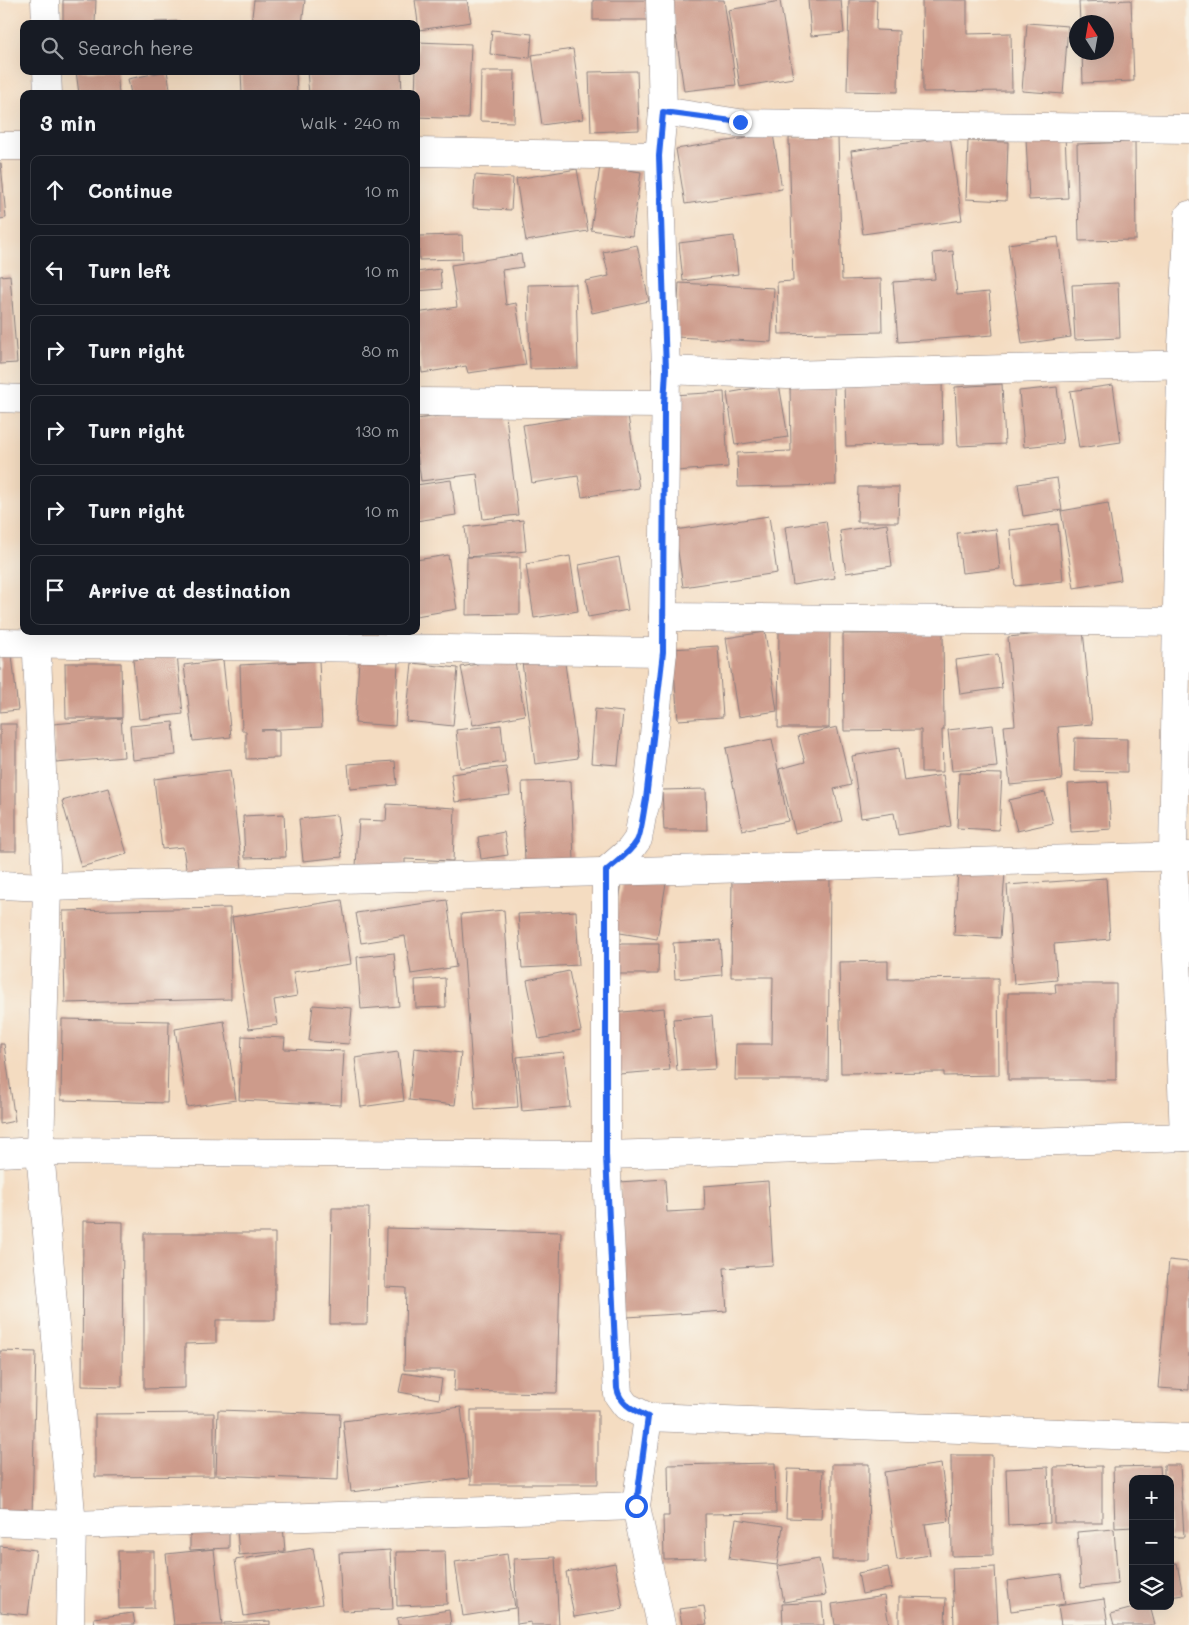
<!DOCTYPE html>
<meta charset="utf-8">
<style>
:root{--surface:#171b24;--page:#242831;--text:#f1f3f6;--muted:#9ea1a6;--line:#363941}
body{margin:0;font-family:Mali,sans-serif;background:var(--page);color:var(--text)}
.controls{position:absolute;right:15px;bottom:15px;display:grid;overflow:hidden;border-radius:10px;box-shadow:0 5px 20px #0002}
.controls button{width:45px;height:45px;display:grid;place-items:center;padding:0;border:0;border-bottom:1px solid var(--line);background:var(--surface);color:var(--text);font:25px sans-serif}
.compass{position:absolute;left:1069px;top:15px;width:45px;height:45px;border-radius:50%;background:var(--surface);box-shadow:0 5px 20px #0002;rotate:349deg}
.stop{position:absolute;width:15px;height:15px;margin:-11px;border:4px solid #2563eb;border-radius:50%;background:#fff}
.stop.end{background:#2563eb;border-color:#fff;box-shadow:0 1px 5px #0008}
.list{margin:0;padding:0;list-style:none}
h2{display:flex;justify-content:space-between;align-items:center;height:65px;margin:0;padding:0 20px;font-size:21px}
h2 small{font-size:16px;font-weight:400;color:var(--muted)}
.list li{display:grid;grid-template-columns:32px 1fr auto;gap:15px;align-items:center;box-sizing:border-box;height:70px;margin:0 10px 10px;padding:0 10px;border:1px solid var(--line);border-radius:10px}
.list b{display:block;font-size:19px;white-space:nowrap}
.list em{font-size:16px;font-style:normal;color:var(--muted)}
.icon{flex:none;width:28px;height:28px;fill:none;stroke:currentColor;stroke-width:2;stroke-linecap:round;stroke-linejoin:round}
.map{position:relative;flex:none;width:1189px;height:1625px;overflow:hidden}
.search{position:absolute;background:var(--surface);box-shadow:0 5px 20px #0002;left:20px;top:20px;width:400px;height:55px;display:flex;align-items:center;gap:12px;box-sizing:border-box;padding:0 18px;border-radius:10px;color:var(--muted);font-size:19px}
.panel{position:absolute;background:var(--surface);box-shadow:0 5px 20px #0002;left:20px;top:90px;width:400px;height:545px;border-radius:10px}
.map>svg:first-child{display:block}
.building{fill:#cd9b8b}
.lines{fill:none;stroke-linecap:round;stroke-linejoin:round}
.minor-casing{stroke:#8b7f7e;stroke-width:29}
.minor{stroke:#fff;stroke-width:28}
.route{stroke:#2563eb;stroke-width:6}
</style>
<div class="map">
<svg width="1189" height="1625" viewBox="0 0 1189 1625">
<rect width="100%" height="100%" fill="#f7f3e8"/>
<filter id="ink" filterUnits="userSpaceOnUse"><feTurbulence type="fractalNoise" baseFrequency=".02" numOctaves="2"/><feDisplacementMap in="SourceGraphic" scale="10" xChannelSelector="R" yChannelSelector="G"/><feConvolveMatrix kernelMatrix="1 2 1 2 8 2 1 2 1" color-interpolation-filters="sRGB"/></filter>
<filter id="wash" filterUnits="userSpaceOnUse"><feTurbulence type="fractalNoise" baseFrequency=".0096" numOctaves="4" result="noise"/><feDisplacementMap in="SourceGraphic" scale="20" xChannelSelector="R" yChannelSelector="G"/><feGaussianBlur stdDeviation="1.12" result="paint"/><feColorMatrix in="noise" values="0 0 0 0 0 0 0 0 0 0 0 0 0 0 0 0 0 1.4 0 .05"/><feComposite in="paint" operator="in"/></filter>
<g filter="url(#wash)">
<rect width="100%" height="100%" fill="#f4dcc1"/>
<g id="blocks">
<g class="building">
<path d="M63,0H96L95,23H63Z"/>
<path d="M254,0H305L302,24H251Z"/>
<path d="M415,0H467L471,22L419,30Z"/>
<path d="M593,0H647L648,20H593Z"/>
<path d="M671,0H724L736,85L684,91Z"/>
<path d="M808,0H841L844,33L811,36Z"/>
<path d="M849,0H877L876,30L899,31L898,92L847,91Z"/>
<path d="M922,0H967V34L1011,33L1012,91L923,92Z"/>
<path d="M1131,0L1134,81L1083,83L1082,52H1106V22H1080L1079,2Z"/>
<path d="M780,1L793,78L740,87L728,10Z"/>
<path d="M180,21V24H153V22Z"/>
<path d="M1027,23L1068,26L1063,94L1022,91Z"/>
<path d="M492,30L532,34L530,58L490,54Z"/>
<path d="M417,42L471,44L468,119L416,117V94H415Z"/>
<path d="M573,49L583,119L542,125L532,55Z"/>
<path d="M76,71H117L119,94H79Z"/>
<path d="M167,71L171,94H131L128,79Z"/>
<path d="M241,71H296L297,94H242Z"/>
<path d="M307,71H401L402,94H309Z"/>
<path d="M481,71H515L514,122L480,121Z"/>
<path d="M637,71L639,130L591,132L589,72Z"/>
<path d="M773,134L782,189L685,204L676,149Z"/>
<path d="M1065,136L1068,198L1029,200L1026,138Z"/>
<path d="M838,137L842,280L881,279L882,332L779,334L777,282L793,281L789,138Z"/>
<path d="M950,137L962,220L863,234L851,151Z"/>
<path d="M968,141L1008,142L1006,201L966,199Z"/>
<path d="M1135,142L1136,240L1079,241L1077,144Z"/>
<path d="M0,163H1L6,218L0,219Z"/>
<path d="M600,166L641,172L632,236L591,230Z"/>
<path d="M577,169L588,231L526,241L516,179Z"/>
<path d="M475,175L513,178L511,210L473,208Z"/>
<path d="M462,235L463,259L419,260V236Z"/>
<path d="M734,236L738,274L683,281L679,243Z"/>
<path d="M1058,237L1071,337L1022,344L1008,244Z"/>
<path d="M637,245L649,301L592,313L585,281L609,276L603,252Z"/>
<path d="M953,251L957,295L989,292L993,335L898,342L893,282L935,279L933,253Z"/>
<path d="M521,254L523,267L502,270L506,305L516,303L526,365L468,373L466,366L422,373L416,333V313L457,307L451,265Z"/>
<path d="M440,269L442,289L416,291V272Z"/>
<path d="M10,275L17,363L0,364V276Z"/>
<path d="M679,283L774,288L771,342L676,337Z"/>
<path d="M1118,283L1120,338L1075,340L1072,285Z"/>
<path d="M576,284L578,368L530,369L528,285Z"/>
<path d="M942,382L943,444L846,446L844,384Z"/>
<path d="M779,384L788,437L735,445L727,393Z"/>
<path d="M834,384L836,485L738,487L737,453L791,451L790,385Z"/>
<path d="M1002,384L1005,444L958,446L955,387Z"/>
<path d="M1113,385L1121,442L1079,448L1070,391Z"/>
<path d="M1057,387L1063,443L1024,447L1019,391Z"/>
<path d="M724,392L728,467L677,471L673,395Z"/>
<path d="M505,408L518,515L483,519L477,474L421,481L416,446V419Z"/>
<path d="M627,409L639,488L582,497L578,476L532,483L523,425Z"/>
<path d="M1057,478L1062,510L1023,516L1018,484Z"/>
<path d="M451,480L456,515L416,521V485Z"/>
<path d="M858,487H899L898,522H857Z"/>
<path d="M1108,503L1121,580L1074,588L1061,511Z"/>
<path d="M769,516L777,573L683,587L675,530Z"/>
<path d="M523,520L526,551L468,557L465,527Z"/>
<path d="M826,521L835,578L793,585L785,527Z"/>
<path d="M887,524L892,566L846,573L840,531Z"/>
<path d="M1058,524L1063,581L1015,586L1010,530Z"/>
<path d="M996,529L1000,569L962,573L957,533Z"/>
<path d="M448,555L457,609L416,616V560Z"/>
<path d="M570,556L578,611L534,618L526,564Z"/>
<path d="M467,557H520V614L466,615Z"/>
<path d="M619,557L628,610L588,617L579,565Z"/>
<path d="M779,630H830L829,728H778Z"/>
<path d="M1083,630L1092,724L1058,727L1062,780L1010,785L1004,726L1015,725L1008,637Z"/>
<path d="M765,632L777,711L738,717L726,638Z"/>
<path d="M943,633L944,730H942L943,772H921V730L844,731L843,634Z"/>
<path d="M718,646L723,717L678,720L672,649Z"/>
<path d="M998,654L1002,688L960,694L956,660Z"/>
<path d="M12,655L18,710L0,712V656Z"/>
<path d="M177,655L183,714L139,719L133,660Z"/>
<path d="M564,656L578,758L535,764L522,662Z"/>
<path d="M514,657L525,715L473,725L461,667Z"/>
<path d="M223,660L231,737L193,741L184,665Z"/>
<path d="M359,660L398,662L395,726L355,723Z"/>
<path d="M319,661L322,727L261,730H279V758L246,759V731H242L240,665Z"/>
<path d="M65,663H121L122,718H66Z"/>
<path d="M412,663L458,668L453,726L406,721Z"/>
<path d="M595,709L623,712L618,765L591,763Z"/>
<path d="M121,718L124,757L56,763L53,724Z"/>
<path d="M173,722L176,755L133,760L130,726Z"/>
<rect x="0" y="724" width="16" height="127"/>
<path d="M501,725L505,762L460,768L456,730Z"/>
<path d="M993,725L997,767L952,771L948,730Z"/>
<path d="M837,727L851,785L834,789L842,821L795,833L779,769L805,762L798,736Z"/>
<path d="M1075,738L1127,739V772L1074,771Z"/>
<path d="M772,739L788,821L742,830L726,748Z"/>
<path d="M899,748L904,781L943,775L951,826L898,835L894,813L861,818L852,756Z"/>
<path d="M395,761L397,785L350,789L348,764Z"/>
<path d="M506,767L510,795L455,802L451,774Z"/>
<path d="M230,770L242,868L187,875L183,847L162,849L154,779Z"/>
<path d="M959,773L1002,774L999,830L957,828Z"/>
<path d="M571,781L574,861L525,862L522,782Z"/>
<path d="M1108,782L1111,829L1071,832L1068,784Z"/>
<path d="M108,788L127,854L81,867L62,801Z"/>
<path d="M706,789L707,830H664L662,790Z"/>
<path d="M1045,792L1053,823L1017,831L1009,800Z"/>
<path d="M387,804L455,808L453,861L405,859V868L356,866L359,820L386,821Z"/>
<path d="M284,814L286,857L245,858L243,816Z"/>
<path d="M337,815L342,857L303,861L299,819Z"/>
<path d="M504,832L508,855L481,859L478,837Z"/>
<path d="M958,870L1005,873L1000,938L954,935Z"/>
<path d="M623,876L666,883L657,939L614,932Z"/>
<path d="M732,878L830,879L828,1080H735L736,1044H772L773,977H731Z"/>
<path d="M1106,878L1110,939L1054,944L1057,980L1014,984L1007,885Z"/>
<path d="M342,900L351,964L293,972L297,996L274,1000L278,1025L249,1029L232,917Z"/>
<path d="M447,900L456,967L411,974L405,936L361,943L356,913Z"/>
<path d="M230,908L231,999L65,1003L63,911Z"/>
<path d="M504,910L518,1107L475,1110L461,914Z"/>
<path d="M576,911L579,965L522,968L518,914Z"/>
<path d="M720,940L722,975L675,979L673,943Z"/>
<path d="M616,944H659L658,974H616Z"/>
<path d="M394,953L399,1006L361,1009L357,957Z"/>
<path d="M888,961V979L998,978L999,1075L944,1076V1072L841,1073L839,962Z"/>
<path d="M569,971L581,1031L539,1039L527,980Z"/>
<path d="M445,978L446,1007L416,1008L415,980Z"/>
<path d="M1055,984H1116V1080H1008V993H1056Z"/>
<path d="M313,1005L352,1008L349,1044L309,1041Z"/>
<path d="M664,1008L670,1070L619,1074L613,1013Z"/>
<path d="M712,1016L716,1069L677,1071L673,1019Z"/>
<path d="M62,1019L169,1021L167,1103L61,1100Z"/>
<path d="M224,1021L236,1100L187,1107L175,1029Z"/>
<path d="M242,1036L285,1038L284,1049L344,1051L341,1105L239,1100Z"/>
<path d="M0,1044H4L15,1121L0,1124Z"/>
<path d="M414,1048L461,1053L455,1105L409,1100Z"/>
<path d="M398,1052L404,1101L361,1107L355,1058Z"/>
<path d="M564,1052L570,1107L522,1111L517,1057Z"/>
<path d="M665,1179L667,1212L705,1210L704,1186L768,1181L773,1265L724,1268L727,1311L627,1317L619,1182Z"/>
<path d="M332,1208H369L367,1324H330Z"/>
<path d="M83,1221L123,1222L122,1387L82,1386Z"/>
<path d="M386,1228L561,1232L557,1393L454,1391L455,1370H404L406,1288L385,1287Z"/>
<path d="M144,1233H275V1320H216V1343L185,1344V1388L144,1389Z"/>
<path d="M1169,1260L1189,1262V1390L1158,1388Z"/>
<path d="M0,1351L36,1352L32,1515L0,1514Z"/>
<path d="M403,1373L442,1379L439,1399L399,1392Z"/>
<path d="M461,1407L469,1478L351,1492L343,1421Z"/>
<path d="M218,1410L340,1414L338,1480L216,1475Z"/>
<rect x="471" y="1410" width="127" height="74"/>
<path d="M214,1413V1476L95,1477V1414Z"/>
<path d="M951,1455H992L993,1555L952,1556Z"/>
<path d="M775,1463L776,1513L705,1514L706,1558L664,1559L663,1516H669L668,1465Z"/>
<path d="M832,1464H869L868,1560H832Z"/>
<path d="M941,1464L949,1521L925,1524L930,1555L897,1560L884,1472Z"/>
<path d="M1164,1465H1180L1184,1537H1170V1479H1164Z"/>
<path d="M1102,1466V1523H1054V1467Z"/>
<path d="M1160,1466L1161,1479H1133V1527L1115,1528L1113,1467Z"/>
<path d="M1048,1467L1050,1523L1008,1525L1006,1469Z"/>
<path d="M788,1469L823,1470L821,1519L786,1518Z"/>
<path d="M736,1519L783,1526L777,1565L729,1559Z"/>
<path d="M229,1525V1548L190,1550V1527Z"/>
<path d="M283,1526L285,1551L239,1555L237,1530Z"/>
<path d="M1114,1529L1118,1584L1081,1588L1077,1532Z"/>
<path d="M0,1546L36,1550L28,1615L0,1612Z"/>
<path d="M313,1548L322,1604L244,1616L235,1560Z"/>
<path d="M214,1549L222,1625H174L166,1554Z"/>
<path d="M390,1550L393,1609L342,1611L339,1553Z"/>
<path d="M118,1551H154V1608L119,1609Z"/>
<path d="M445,1551L447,1604L397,1606L396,1552Z"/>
<path d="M507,1554L515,1608L463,1616L455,1562Z"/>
<path d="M555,1557L559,1625H531V1622L517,1624L514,1559Z"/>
<path d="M819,1559L826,1595L784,1602L777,1566Z"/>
<path d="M615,1563L623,1609L574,1617L566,1572Z"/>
<path d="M1177,1563L1183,1595L1170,1597V1564Z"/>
<path d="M888,1567L892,1588L862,1594L858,1573Z"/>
<path d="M995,1567L998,1625H954L952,1569Z"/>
<path d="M1061,1574L1065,1604L1011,1611L1007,1581Z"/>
<path d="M884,1596L889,1625H835L832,1604Z"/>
<path d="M899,1597L946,1598L945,1625H899Z"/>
<path d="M1104,1599L1108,1625H1061L1058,1606Z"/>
<path d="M822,1602L824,1625H783L782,1604Z"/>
<path d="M704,1606L707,1625H682L679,1609Z"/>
<path d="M1141,1606H1150L1155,1625H1114L1111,1614Z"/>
<path d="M449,1610L451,1625H398L397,1618Z"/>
<path d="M133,1613L135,1625H95L94,1618Z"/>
<path d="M270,1621V1625H224V1623Z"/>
</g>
</g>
</g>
<g filter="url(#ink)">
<use href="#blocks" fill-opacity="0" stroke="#8b7f7e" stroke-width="1"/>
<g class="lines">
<defs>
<g id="minor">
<path d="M45,0L46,24"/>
<path d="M660,0L663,111L659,156L666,370L663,617V652L647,799L642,816L638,839L630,850L606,871V1155L618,1395L626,1406L648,1417L1189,1438"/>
<path d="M47,71L48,94"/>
<path d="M663,111L739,123L1189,129"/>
<path d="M0,146H24"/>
<path d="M416,152L659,156"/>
<path d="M666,370L787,375L1189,364"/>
<path d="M0,398L24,399"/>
<path d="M416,402L664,404"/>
<path d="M663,617L1189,622"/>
<path d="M36,631L47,887L40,1151L72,1525L70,1625"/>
<path d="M0,643L663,652"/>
<path d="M0,885L47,887L1189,856"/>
<path d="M1184,1137L1173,855L1181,364L1189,215"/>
<path d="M0,1153L40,1151L606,1155L1189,1137"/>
<path d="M648,1417L636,1506L661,1625"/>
<path d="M0,1522L72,1525L636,1506"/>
</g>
</defs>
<use href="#minor" class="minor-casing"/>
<use href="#minor" class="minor"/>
</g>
</g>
<g class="lines" filter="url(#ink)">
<path class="route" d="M636,1506L648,1417C634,1410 620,1405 617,1388L606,1155V871C616,862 630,853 637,841C641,835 644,808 646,799L663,652L664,404L666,370L659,156L663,112L740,122"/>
</g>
</svg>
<div class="controls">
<button>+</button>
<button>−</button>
<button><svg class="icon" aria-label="layers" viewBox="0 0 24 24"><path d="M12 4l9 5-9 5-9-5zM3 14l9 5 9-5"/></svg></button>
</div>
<svg class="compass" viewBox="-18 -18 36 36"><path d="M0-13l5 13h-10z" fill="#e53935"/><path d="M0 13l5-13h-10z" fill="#9ea1a6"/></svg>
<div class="stop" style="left:636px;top:1506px"></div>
<div class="stop end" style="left:740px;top:122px"></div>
<div class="search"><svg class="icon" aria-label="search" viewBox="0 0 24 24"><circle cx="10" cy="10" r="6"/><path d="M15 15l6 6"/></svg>Search here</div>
<section class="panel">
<h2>3 min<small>Walk · 240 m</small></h2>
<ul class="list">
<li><svg class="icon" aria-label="ahead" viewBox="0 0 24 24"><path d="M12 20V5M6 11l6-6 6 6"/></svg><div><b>Continue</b></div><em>10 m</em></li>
<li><svg class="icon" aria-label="left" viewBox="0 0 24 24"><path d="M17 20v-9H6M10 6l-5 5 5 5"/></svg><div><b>Turn left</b></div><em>10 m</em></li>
<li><svg class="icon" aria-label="right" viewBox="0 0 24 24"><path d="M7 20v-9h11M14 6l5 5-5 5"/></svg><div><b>Turn right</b></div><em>80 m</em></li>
<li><svg class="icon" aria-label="right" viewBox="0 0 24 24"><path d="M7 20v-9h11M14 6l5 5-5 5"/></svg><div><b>Turn right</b></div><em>130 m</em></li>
<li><svg class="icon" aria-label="right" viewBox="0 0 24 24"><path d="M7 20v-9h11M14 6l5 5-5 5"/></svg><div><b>Turn right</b></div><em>10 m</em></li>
<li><svg class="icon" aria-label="arrive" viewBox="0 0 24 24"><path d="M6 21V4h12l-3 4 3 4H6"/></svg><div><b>Arrive at destination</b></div></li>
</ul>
</section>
</div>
